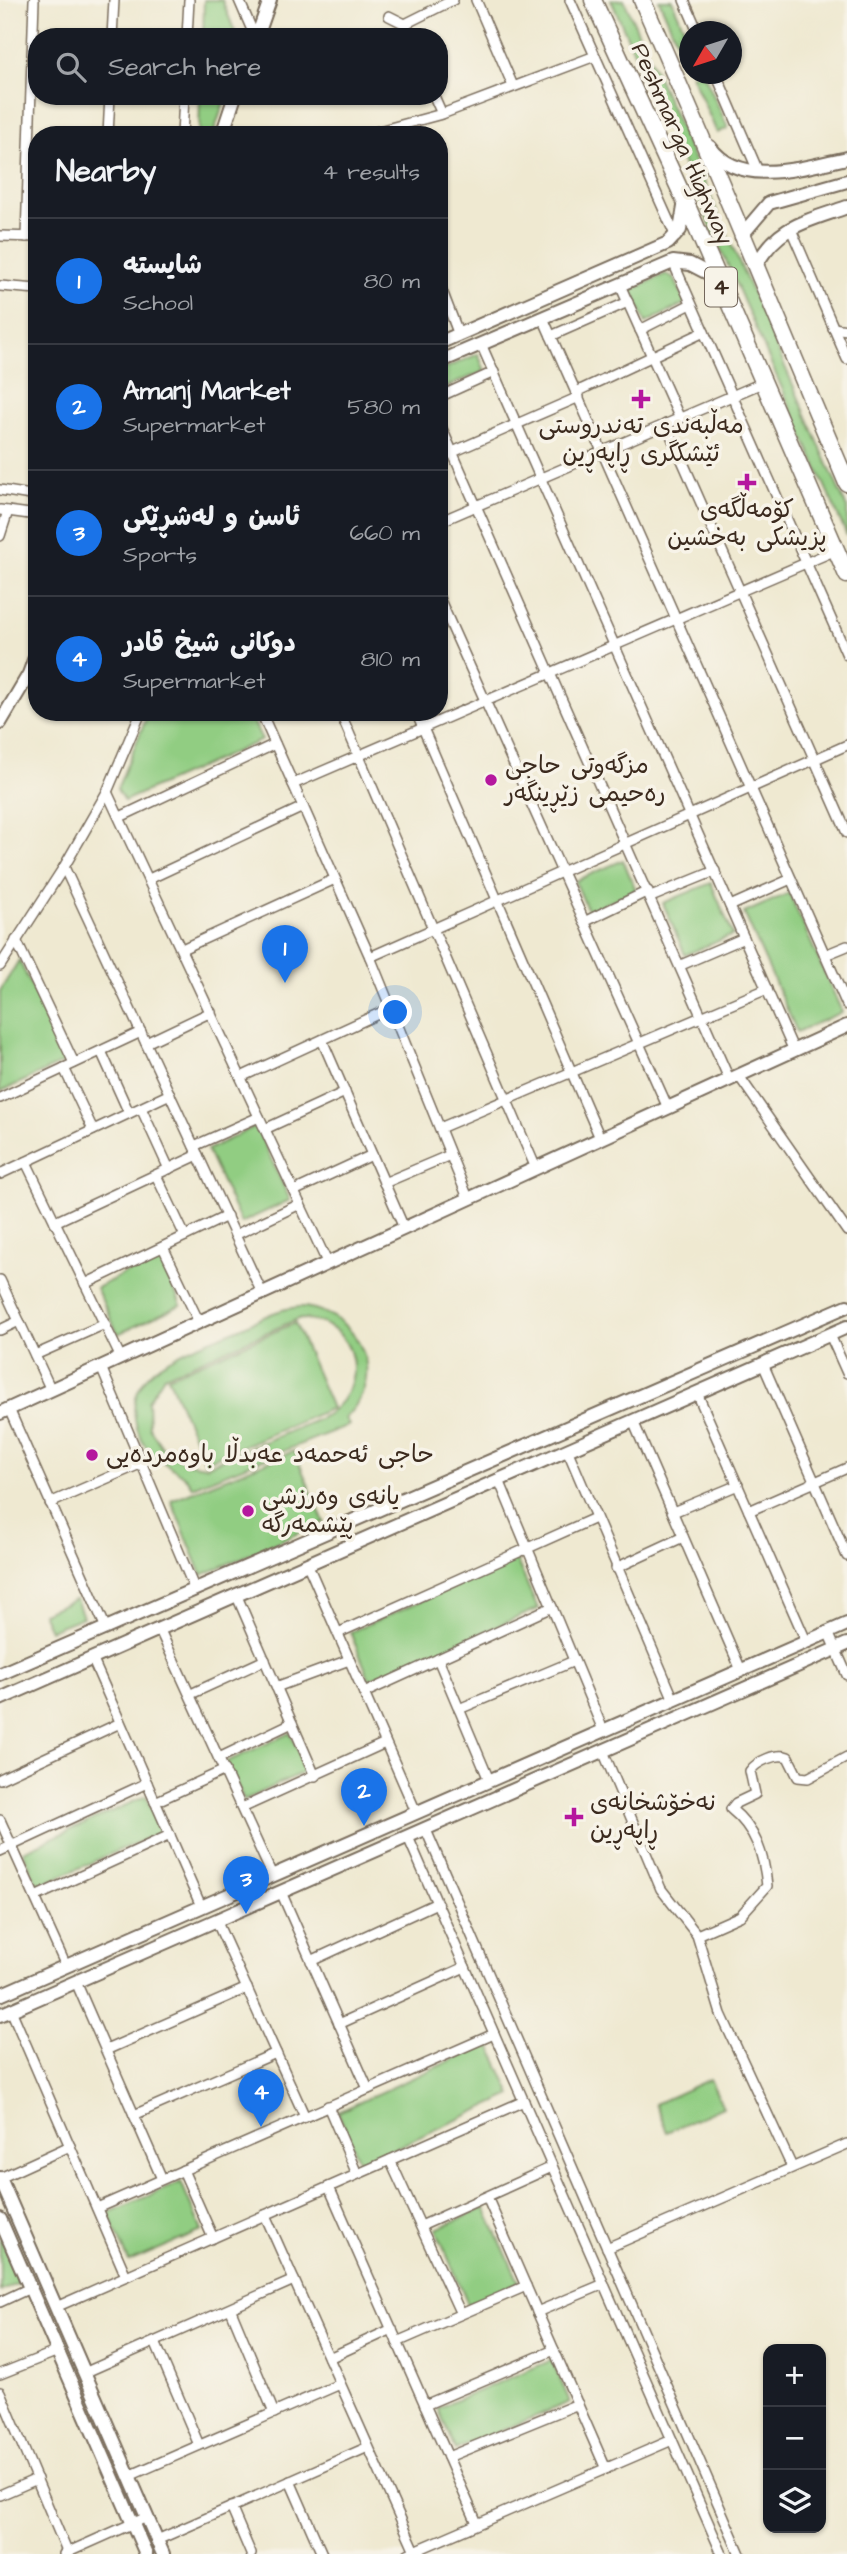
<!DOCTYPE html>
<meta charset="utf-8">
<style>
:root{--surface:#171b24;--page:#20242c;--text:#f1f3f6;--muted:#9ea1a6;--line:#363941;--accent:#1a73e8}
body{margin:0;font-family:"Architects Daughter","Playpen Sans Arabic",sans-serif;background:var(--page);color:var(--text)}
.controls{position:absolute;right:21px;bottom:21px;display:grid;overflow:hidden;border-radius:14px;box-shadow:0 2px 5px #0004}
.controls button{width:63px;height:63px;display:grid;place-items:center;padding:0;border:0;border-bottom:2px solid var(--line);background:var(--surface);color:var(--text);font:35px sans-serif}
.compass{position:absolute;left:679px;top:21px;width:63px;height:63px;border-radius:50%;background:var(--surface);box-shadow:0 2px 5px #0004;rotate:231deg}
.you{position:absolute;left:396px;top:1013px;width:24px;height:24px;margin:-18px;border:5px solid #fff;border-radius:50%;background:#1a73e8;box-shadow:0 0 0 10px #1a73e833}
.badge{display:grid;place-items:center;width:46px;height:46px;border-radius:50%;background:var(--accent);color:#fff;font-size:23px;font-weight:700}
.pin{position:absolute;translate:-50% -58px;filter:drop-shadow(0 2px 4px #0008)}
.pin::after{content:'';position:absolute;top:37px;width:24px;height:21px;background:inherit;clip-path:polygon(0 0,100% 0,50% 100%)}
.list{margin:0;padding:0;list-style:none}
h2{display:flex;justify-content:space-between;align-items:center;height:91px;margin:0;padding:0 28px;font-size:30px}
h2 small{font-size:23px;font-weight:400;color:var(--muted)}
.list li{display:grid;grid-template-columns:46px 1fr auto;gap:21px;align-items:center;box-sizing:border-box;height:126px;padding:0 28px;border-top:2px solid var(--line)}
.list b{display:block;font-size:26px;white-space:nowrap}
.list p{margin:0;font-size:23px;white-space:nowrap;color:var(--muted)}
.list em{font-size:23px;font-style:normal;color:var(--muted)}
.icon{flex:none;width:38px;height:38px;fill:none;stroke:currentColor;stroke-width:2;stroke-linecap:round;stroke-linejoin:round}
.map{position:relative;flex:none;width:847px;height:2554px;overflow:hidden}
.search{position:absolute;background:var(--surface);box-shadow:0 2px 5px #0004;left:28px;top:28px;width:420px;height:77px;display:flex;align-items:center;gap:18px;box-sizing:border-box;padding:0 24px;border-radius:28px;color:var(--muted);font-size:26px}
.panel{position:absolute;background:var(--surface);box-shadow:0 2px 5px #0004;left:28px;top:126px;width:420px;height:595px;border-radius:28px}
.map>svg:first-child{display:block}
.green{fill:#91cd82;stroke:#667c50;stroke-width:2;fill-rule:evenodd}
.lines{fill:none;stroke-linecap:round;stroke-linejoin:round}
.street-casing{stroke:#7a6d5d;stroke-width:12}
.secondary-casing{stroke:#7a6d5d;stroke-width:16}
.highway-casing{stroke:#7a6d5d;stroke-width:19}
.street{stroke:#fff;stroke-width:9}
.secondary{stroke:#fff;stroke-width:12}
.highway{stroke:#fff;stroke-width:16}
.poi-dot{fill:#b5179e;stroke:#f7f3e8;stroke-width:2.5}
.labels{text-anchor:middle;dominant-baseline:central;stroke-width:7;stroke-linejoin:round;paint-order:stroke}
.shield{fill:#f7f3e8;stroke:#73665b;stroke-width:2}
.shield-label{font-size:23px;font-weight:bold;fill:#3b2a1e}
.street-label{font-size:24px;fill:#3b2a1e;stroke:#f7f3e8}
.poi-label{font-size:24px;fill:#3b2a1e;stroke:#f7f3e8;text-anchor:start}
</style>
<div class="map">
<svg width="847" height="2554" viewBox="0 0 847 2554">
<rect width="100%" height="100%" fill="#f7f3e8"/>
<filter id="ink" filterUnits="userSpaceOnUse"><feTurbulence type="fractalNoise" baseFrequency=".0143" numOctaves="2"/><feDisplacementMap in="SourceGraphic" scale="14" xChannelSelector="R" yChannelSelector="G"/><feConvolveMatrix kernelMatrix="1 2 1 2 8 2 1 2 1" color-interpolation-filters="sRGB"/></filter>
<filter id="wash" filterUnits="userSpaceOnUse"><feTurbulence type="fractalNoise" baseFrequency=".00686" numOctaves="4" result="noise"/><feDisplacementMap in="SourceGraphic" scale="28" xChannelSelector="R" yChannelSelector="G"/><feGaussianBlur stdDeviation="1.57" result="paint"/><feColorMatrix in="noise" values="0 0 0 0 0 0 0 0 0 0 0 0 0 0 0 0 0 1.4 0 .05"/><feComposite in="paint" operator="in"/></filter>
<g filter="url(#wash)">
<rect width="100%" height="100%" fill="#efe9d1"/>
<g class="green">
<path d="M204,0H222L237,37H203Z"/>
<path d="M611,0H624L847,508V536Z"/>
<path d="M659,0H672L689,40V69Z"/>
<path d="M691,74H704L728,128L717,133Z"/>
<path d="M200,96H226L213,135H199Z"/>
<path d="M665,274L674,278L686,303L646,323L632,290Z"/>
<path d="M478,354L485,371L439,390V371Z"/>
<path d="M149,712H249L262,740L124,801L117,789Z"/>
<path d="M623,860L636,890L588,911L575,881Z"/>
<path d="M711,883L733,935L685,955L663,903Z"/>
<path d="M789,893L842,1012L797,1032L744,913Z"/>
<path d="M19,960L67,1061L0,1092V991Z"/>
<path d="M256,1126L290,1200L241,1223L207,1150Z"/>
<path d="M159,1256L181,1305L118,1334L96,1288Z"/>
<path d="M305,1307C360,1315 389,1376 345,1418L349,1425L192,1487C182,1464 148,1467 137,1428C119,1367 193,1348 235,1330C257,1321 280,1306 305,1307ZM298,1319C360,1318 373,1392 319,1419L206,1466L186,1463L163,1449L149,1427L148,1401L164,1376Z"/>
<path d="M295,1323L332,1408L205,1462L168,1377Z"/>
<path d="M294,1451L324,1522L202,1575L171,1500Z"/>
<path d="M516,1559L538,1609L370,1680L350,1632Z"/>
<path d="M76,1599L83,1617L50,1630L42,1613Z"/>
<path d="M290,1733L308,1770L244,1800L226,1762Z"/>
<path d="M146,1796L161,1832L38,1886L23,1851Z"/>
<path d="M489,2043L512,2095L360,2164L338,2112Z"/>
<path d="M710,2079L723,2107L667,2132L655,2104Z"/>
<path d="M181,2182L202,2231L129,2262L108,2213Z"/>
<path d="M485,2208L519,2282L468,2305L436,2229Z"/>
<path d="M1,2238L19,2283L0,2292V2239Z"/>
<path d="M552,2360L570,2402L455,2450L438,2408Z"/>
</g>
</g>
<g filter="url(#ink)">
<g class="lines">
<defs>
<g id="street">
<path d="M239,0L255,37"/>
<path d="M476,0L513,86"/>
<path d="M570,0L676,237"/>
<path d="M684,0L698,32"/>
<path d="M389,16L405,24L410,37"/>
<path d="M405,24L453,0"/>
<path d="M112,37L114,0"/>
<path d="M187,37L189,0"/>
<path d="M716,74L758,171"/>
<path d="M434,96L442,114"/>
<path d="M108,135L110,96"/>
<path d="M182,135L184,96"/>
<path d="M364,135L442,114L595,56"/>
<path d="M790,227L847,359"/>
<path d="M0,236L37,237"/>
<path d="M26,237L34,0"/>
<path d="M673,262L847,655"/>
<path d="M439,283L459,335"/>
<path d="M620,285L680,419"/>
<path d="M0,286L37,289"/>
<path d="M543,318L847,1005"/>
<path d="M833,328L847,330"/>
<path d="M640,330L691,304"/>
<path d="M551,336L628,302"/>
<path d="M481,344L794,1051"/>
<path d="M576,392L704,332"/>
<path d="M439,397L494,372"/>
<path d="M439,422L730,1081"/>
<path d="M666,424L847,833"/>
<path d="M439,458L579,397"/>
<path d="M0,490L37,496"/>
<path d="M0,510L37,515"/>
<path d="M439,522L762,383"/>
<path d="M0,536L8,511"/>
<path d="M439,598L668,1108"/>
<path d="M261,712L370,957L468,1198"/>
<path d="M340,712L535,1166"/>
<path d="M416,712L600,1138"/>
<path d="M293,784L836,550"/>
<path d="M107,792L327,1262"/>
<path d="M120,817L275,744"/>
<path d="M64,867L262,1293"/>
<path d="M149,879L303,807"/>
<path d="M651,897L715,871"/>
<path d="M730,906L791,879"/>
<path d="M584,922L648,891"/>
<path d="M16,940L74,1063"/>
<path d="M182,949L335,879"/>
<path d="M825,955L847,946"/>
<path d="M370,957L847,745"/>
<path d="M681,965L744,938"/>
<path d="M0,966L64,867L107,792L141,712"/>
<path d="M322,1040L404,1228"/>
<path d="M146,1043L211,1012"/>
<path d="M101,1051L129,1113"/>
<path d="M64,1068L93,1130"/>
<path d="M739,1076L847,1231"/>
<path d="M241,1077L391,1008"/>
<path d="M0,1098L141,1032"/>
<path d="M141,1108L169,1169"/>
<path d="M440,1128L767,989"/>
<path d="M265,1129L345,1092"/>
<path d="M194,1146L259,1117"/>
<path d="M26,1162L121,1358"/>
<path d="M0,1174L170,1094"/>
<path d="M156,1175L185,1236"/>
<path d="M384,1183L450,1155"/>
<path d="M294,1191L372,1155"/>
<path d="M55,1222L198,1155"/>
<path d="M235,1235L300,1204"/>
<path d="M163,1247L199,1322"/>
<path d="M0,1280L51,1390"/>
<path d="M85,1284L227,1216"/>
<path d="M0,1330L19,1321"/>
<path d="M830,1335L847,1373"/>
<path d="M35,1355L105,1324"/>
<path d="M763,1364L847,1556"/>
<path d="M101,1367L195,1590"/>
<path d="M697,1393L807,1643"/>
<path d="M9,1409L106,1628"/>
<path d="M633,1421L741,1670"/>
<path d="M567,1449L674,1700"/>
<path d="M499,1480L603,1730"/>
<path d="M50,1503L142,1463"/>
<path d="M749,1511L847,1468"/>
<path d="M673,1512L738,1485"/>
<path d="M307,1563L416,1812"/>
<path d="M616,1568L683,1537"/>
<path d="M236,1594L315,1776"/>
<path d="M159,1628L272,1875"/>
<path d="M828,1632L847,1675"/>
<path d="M338,1633L595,1518"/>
<path d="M92,1658L201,1906"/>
<path d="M438,1659L489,1780"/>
<path d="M276,1687L349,1660"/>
<path d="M364,1693L552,1607"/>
<path d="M191,1694L265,1660"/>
<path d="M459,1709L574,1661"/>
<path d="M603,1751L661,1889L697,1935L721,2014L792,2167"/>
<path d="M219,1758L292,1723"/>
<path d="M0,1779L120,1723"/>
<path d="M155,1802L225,1770"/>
<path d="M242,1808L385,1743"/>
<path d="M0,1820L66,1966"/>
<path d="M426,1830L740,2554"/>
<path d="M408,1837L722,2554"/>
<path d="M0,1851L147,1783"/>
<path d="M281,1892L368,2089"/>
<path d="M35,1897L170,1835"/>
<path d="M216,1920L305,2117"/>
<path d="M697,1935L740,1916L767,1886C764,1855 756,1829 731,1809L736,1803L755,1794L750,1771C757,1761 776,1753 788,1757L798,1777L808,1778L847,1757"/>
<path d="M311,1961L437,1903"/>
<path d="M76,1982L162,2179"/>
<path d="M11,2010L126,2276"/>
<path d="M339,2024L465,1967"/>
<path d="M106,2050L247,1988"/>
<path d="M328,2106L357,2174"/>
<path d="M134,2115L276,2053"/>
<path d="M390,2160L461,2314"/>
<path d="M183,2170L213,2238"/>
<path d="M0,2178L70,2146"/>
<path d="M329,2187L477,2523"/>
<path d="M487,2197L606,2469"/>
<path d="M97,2208L494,2034"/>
<path d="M265,2215L415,2551"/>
<path d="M421,2226L552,2167"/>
<path d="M607,2248L847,2144"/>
<path d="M0,2302L30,2288"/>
<path d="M56,2307L524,2101"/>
<path d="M231,2310L274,2413"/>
<path d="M537,2312L604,2284"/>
<path d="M155,2342L199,2445"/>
<path d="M397,2342L526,2286"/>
<path d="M329,2358L392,2329"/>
<path d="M84,2373L294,2280"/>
<path d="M0,2374L58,2351"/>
<path d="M0,2392L68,2554"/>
<path d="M425,2405L554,2350"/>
<path d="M448,2457L578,2404"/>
<path d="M129,2476L340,2384"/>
<path d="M290,2481L322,2554"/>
<path d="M0,2495L37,2479"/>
<path d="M231,2507L251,2554"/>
<path d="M157,2540L368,2447"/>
<path d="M64,2554L147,2517"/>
<path d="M408,2554L672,2440"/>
</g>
<g id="secondary">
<path d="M257,37L270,0"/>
<path d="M222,135L235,96"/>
<path d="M710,147C740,189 805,167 847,158"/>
<path d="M741,236L769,203L847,181"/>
<path d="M755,267C778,225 805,222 847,207"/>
<path d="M439,343L668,243L680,230L685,201"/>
<path d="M439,362L673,262L690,264L717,278"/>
<path d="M0,723L29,674L37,652"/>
<path d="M0,1413L847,1026"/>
<path d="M0,1674L847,1306"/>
<path d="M0,1699L847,1327"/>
<path d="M0,1995L847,1624"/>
<path d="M0,2015L847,1644"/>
<path d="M0,2178L163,2554"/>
<path d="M0,2219L146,2554"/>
</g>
<g id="highway">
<path d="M593,0L685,201L847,575"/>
<path d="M642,0C713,160 778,322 847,483"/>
</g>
</defs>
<use href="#street" class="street-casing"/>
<use href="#secondary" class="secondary-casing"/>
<use href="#highway" class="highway-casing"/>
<use href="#street" class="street"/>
<use href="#secondary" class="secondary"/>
<use href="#highway" class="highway"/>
</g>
</g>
<g class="poi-dot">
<path d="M637.5 388.5h7v7h7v7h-7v7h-7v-7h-7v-7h7z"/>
<path d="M743.5 472.5h7v7h7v7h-7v7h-7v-7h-7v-7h7z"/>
<circle cx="491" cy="780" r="7"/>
<circle cx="92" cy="1455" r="7"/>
<circle cx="248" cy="1511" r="7"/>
<path d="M570.5 1806.5h7v7h7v7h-7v7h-7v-7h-7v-7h7z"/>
</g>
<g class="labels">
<rect class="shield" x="705" y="267.5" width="32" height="39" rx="5"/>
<g class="shield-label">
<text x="721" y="287">4</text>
</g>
<g class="street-label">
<text transform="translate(682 144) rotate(66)">Peshmarga Highway</text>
</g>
<g class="poi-label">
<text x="641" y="426" text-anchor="middle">مەڵبەندی تەندروستی<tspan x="641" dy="28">ئێشکگری ڕاپەڕین</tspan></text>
<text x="747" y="510" text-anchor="middle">کۆمەڵگەی<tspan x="747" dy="28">پزیشکی بەخشین</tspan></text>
<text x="505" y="766">مزگەوتی حاجی<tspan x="505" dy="28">رەحیمی زێڕینگەر</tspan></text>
<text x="106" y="1455">حاجی ئەحمەد عەبدڵا باوەمردەیی</text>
<text x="262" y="1497">یانەی وەرزشی<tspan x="262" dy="28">پێشمەرگە</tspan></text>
<text x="590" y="1803">نەخۆشخانەی<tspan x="590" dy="28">ڕاپەڕین</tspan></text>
</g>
</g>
</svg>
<div class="controls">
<button>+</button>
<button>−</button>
<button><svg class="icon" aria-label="layers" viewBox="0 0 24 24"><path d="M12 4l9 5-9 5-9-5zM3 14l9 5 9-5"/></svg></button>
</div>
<svg class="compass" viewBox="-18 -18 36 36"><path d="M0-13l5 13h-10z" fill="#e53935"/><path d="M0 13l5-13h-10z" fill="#9ea1a6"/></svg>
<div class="you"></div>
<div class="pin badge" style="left:285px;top:983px">1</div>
<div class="pin badge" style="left:364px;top:1826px">2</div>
<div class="pin badge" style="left:246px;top:1914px">3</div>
<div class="pin badge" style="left:261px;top:2127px">4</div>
<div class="search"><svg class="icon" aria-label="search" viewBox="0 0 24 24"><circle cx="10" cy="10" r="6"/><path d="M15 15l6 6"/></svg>Search here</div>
<section class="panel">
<h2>Nearby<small>4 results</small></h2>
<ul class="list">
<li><span class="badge">1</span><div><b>شایستە</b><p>School</p></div><em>80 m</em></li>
<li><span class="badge">2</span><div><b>Amanj Market</b><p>Supermarket</p></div><em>580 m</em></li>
<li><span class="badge">3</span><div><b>ئاسن و لەشڕێکی</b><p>Sports</p></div><em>660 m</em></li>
<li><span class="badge">4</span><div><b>دوکانی شیخ قادر</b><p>Supermarket</p></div><em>810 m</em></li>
</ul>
</section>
</div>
